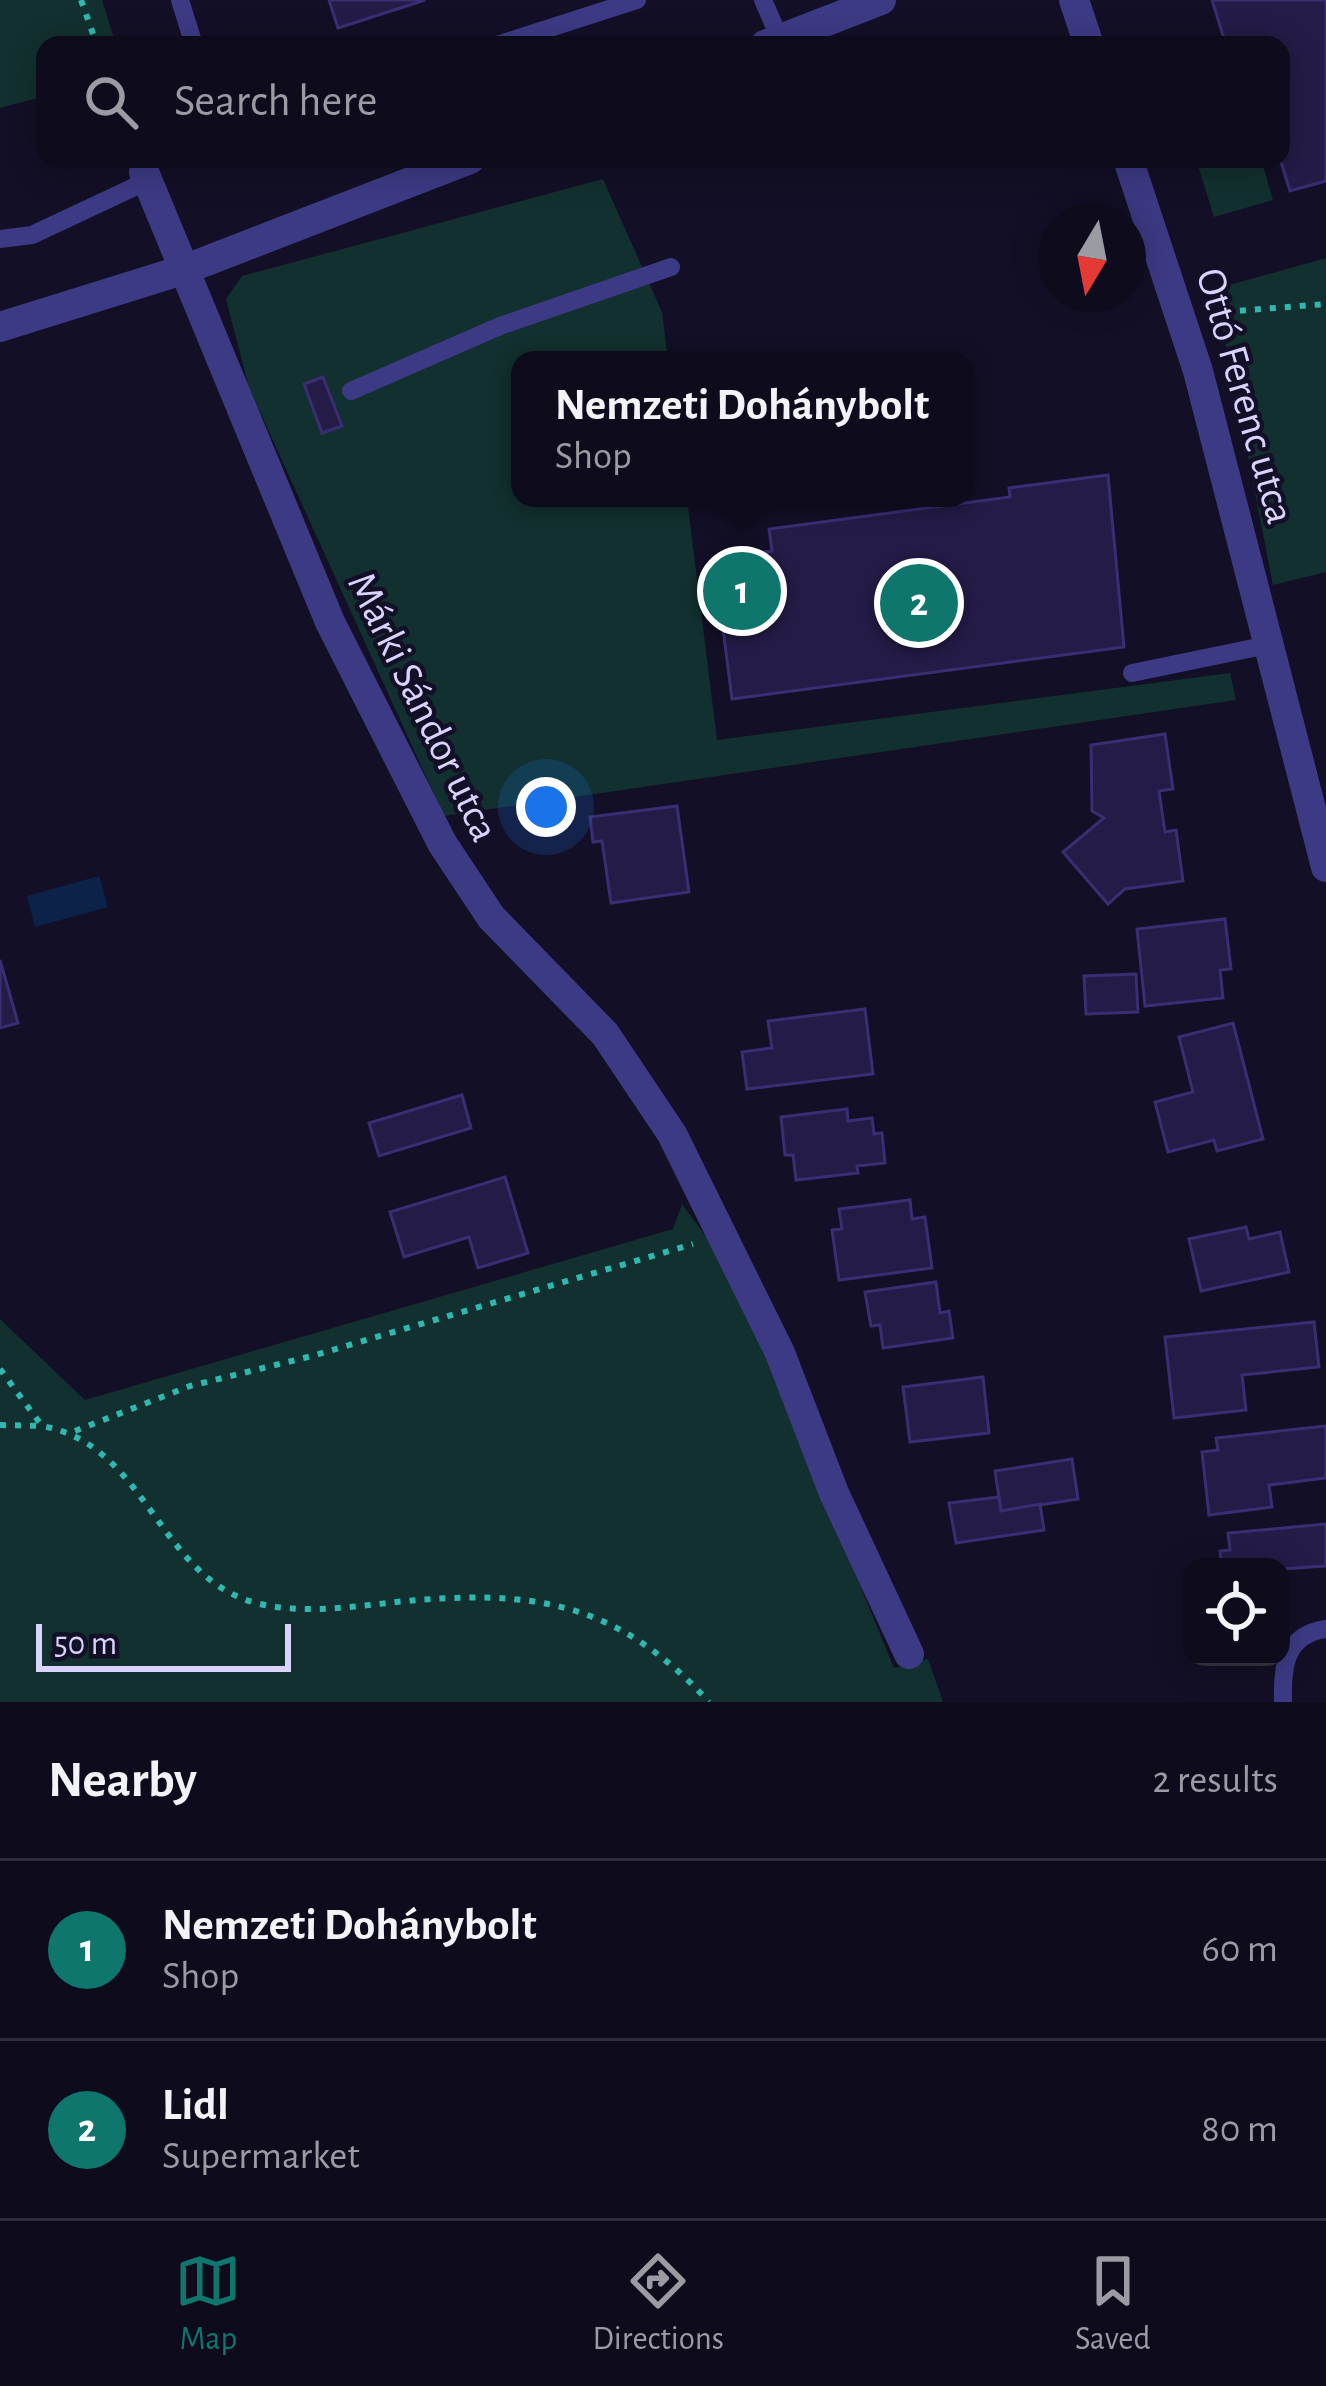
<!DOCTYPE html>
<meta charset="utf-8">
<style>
:root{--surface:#0e0b1c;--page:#171425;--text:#f1f3f6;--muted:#9b9ba3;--line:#2e2b3b;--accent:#0f766e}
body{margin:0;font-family:"Alegreya Sans",sans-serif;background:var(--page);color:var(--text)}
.controls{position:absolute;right:36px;bottom:36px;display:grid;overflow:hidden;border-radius:24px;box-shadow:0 6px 30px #0003}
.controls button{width:108px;height:108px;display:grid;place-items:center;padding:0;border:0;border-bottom:3px solid var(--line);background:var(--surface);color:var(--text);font:60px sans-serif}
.compass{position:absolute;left:1038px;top:204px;width:108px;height:108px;border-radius:50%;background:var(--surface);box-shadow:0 6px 30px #0003;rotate:190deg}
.scale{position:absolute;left:36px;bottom:30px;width:255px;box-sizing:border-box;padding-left:12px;border:6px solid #d9d4ff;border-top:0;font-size:33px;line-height:42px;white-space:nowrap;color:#d9d4ff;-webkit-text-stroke:9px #130f26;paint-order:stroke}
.you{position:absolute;left:546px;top:807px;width:42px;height:42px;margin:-30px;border:9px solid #fff;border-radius:50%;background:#1a73e8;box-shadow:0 0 0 18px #1a73e833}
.badge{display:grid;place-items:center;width:78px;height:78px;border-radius:50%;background:var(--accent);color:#fff;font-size:39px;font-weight:700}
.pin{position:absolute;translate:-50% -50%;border:6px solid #fff;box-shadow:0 3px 12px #0006}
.popup{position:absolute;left:511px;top:351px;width:462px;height:156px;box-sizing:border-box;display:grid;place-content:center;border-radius:24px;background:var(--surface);filter:drop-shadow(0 3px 9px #0005);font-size:39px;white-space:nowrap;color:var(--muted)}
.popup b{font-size:45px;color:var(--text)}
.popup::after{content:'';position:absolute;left:50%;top:100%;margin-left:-24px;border:24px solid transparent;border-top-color:var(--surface)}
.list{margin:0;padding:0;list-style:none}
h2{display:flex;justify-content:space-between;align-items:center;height:156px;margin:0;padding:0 48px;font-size:51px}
h2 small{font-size:39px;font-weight:400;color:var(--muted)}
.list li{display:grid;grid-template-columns:78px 1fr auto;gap:36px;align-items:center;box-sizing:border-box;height:180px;padding:0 48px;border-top:3px solid var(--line)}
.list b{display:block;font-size:45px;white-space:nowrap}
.list p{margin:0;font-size:39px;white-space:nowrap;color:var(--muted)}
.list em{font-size:39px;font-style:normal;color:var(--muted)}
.icon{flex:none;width:66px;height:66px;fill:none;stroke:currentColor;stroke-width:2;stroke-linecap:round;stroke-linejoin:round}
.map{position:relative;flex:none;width:1326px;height:1702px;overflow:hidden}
.search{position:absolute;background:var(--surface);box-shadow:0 6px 30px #0003;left:36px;right:36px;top:36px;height:132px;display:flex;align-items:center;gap:30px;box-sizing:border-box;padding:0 42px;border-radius:24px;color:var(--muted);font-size:45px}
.sheet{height:516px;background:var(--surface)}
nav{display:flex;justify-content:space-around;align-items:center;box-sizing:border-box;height:168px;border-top:3px solid var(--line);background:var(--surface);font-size:33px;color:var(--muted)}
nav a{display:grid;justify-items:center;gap:6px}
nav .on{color:var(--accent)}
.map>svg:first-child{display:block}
.green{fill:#12302f}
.water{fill:#0c2248}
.building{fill:#241b47;stroke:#3b2d73;stroke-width:3}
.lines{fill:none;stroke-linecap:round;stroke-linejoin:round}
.path{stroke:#2fb8b0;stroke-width:6;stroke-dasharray:6 9;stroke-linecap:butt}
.lane{stroke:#3d3a85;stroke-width:18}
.street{stroke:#3d3a85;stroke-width:30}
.labels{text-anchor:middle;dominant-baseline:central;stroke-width:9;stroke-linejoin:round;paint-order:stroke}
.street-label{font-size:42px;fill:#d9d4ff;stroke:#130f26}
</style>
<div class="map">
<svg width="1326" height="1702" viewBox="0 0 1326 1702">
<rect width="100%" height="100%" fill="#130f26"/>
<g class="green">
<path d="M0,0H102L116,45H45V96L0,108Z"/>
<path d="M1196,159H1261L1273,200L1214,217Z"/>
<path d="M603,179L662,312L668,360H520V498H687L717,740L1230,673L1236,700L444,816L249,388L226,299L242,276Z"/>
<path d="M1326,258V572L1273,585L1215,289Z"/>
<path d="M682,1204L731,1271L894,1668L928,1659L943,1702H0V1319L85,1400L673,1229Z"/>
</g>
<path class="water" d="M99,876L108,907L35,927L27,896Z"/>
<g class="building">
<path d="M329,0H425L338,28Z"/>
<path d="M1212,0H1326V181L1290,191L1280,159L1281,45H1226Z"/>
<path d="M323,377L342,426L322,433L304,384Z"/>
<path d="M1108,475L1124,647L732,699L714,559L772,551L769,529L1010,497L1009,488Z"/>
<path d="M1165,734L1173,789L1159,791L1165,832L1176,830L1183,881L1125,889L1108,904L1063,852L1104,818L1092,811L1091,745Z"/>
<path d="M677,806L689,892L611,903L602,841L593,842L590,817Z"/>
<path d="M1225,919L1231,969L1220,970L1223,998L1145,1006L1137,929Z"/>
<path d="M0,960L18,1023L0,1028Z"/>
<path d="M1136,974L1138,1012L1086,1014L1084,976Z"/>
<path d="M865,1009L873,1074L747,1089L742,1052L772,1048L768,1021Z"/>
<path d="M1233,1023L1263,1139L1217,1151L1214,1140L1168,1152L1155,1102L1193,1092L1179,1037Z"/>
<path d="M462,1095L471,1128L379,1156L369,1123Z"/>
<path d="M847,1109L848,1121L872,1118L874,1134L882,1133L885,1163L857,1166L858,1173L796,1180L793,1155H785L781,1117Z"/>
<path d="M505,1177L528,1253L478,1268L469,1237L404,1257L390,1212Z"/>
<path d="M910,1200L912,1219L925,1217L932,1268L839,1280L832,1230L842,1229L839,1209Z"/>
<path d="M1246,1227L1249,1239L1280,1232L1289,1272L1201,1291L1189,1239Z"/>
<path d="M936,1282L940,1313L949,1311L953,1338L883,1348L880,1325L871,1326L865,1292Z"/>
<path d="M1314,1322L1319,1367L1242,1375L1246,1410L1174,1418L1165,1337Z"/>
<path d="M983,1377L989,1433L910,1442L903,1387Z"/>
<path d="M1326,1426V1478L1269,1485L1272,1507L1209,1515L1202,1452L1218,1450L1216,1438Z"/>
<path d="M1072,1459L1078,1499L1001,1511L995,1471Z"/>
<path d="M999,1497L1001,1511L1040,1504L1044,1530L956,1543L949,1503Z"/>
<path d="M1326,1524V1566L1282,1569L1283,1601L1281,1567H1222L1220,1551L1230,1550L1228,1533Z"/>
</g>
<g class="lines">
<g class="path">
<path d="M81,0L97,45"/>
<path d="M1210,313L1326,304"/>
<path d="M0,1369L42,1426C149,1445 158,1581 260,1604C304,1614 351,1607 396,1602C529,1589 615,1599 709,1702"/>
<path d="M0,1425L42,1426"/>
<path d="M75,1431L190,1386L312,1356L693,1244"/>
</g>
<g class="lane">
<path d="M180,0L194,45"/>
<path d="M763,0L780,39"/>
<path d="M497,45L637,0"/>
<path d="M0,239L32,235L147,181"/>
<path d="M351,391L500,326L671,267"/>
<path d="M1132,673L1268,645"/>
<path d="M1283,1702C1282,1666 1285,1635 1326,1629"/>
</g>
<g class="street">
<path d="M1074,0L1089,45"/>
<path d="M765,45L881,0"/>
<path d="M1128,159L1198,371L1326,867"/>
<path d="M144,172L330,622L442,843L491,917L605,1034L672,1134L780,1353L834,1493L909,1654"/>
<path d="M0,327L186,269L470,159"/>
</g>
</g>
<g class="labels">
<g class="street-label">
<text transform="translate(1245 396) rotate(74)">Ottó Ferenc utca</text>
<text transform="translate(423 707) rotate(64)">Márki Sándor utca</text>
</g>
</g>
</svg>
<div class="controls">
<button><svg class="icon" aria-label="locate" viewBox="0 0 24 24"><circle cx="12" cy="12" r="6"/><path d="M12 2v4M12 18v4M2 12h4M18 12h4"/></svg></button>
</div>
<svg class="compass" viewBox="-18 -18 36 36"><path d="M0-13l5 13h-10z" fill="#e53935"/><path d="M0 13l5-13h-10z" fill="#9b9ba3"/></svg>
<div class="scale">50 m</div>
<div class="you"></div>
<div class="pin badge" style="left:742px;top:591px">1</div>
<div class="popup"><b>Nemzeti Dohánybolt</b>Shop</div>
<div class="pin badge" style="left:919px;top:603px">2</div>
<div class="search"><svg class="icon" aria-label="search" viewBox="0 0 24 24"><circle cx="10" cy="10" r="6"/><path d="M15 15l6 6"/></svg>Search here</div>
</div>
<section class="sheet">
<h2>Nearby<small>2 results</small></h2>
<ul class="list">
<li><span class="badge">1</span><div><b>Nemzeti Dohánybolt</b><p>Shop</p></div><em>60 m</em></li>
<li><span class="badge">2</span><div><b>Lidl</b><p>Supermarket</p></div><em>80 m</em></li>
</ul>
</section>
<nav>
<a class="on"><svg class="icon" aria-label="map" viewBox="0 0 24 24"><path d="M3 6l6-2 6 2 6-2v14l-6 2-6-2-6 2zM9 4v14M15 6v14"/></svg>Map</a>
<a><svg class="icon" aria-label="directions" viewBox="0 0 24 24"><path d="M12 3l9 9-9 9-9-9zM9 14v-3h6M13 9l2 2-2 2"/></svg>Directions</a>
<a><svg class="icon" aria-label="saved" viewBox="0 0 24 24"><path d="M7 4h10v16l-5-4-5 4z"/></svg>Saved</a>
</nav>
